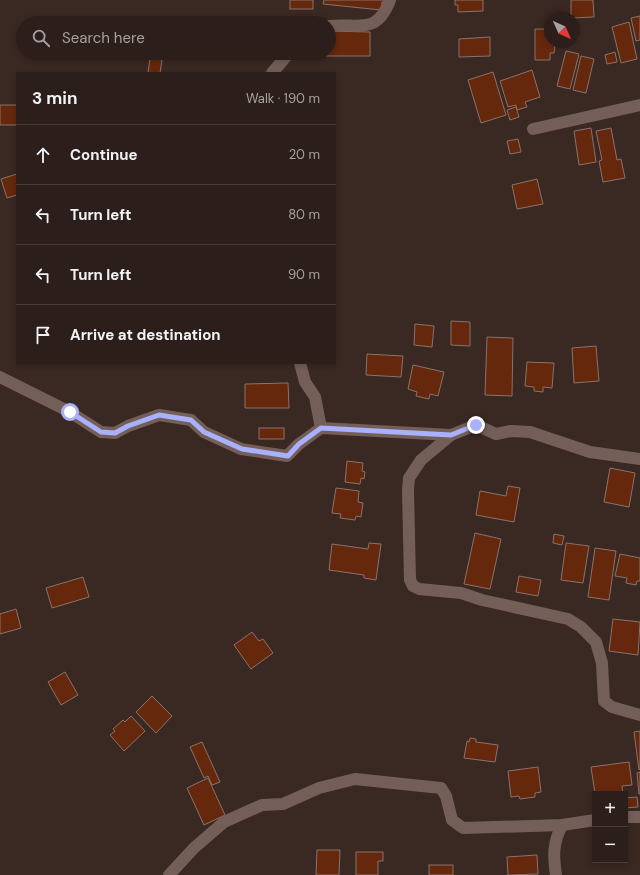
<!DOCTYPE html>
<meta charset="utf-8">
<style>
:root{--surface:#2c1e1a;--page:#342723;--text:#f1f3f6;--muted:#a6a2a2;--line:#483c39}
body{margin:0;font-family:"DM Sans",sans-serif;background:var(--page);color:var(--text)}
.controls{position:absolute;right:12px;bottom:12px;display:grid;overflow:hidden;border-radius:0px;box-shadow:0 2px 6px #0003}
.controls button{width:36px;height:36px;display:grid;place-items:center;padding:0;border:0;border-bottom:1px solid var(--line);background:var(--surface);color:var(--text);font:20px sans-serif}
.compass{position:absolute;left:544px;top:12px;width:36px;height:36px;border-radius:50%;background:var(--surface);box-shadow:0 2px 6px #0003;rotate:135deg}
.stop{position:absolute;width:12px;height:12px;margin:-9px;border:3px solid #a9b0fc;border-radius:50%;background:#fff}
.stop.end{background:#a9b0fc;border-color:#fff;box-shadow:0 1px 4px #0008}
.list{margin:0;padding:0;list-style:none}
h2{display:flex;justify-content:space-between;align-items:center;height:52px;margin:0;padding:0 16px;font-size:17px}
h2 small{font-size:13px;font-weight:400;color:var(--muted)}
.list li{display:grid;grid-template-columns:26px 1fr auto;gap:12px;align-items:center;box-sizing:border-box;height:60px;padding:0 16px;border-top:1px solid var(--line)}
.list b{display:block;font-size:15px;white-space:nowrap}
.list em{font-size:13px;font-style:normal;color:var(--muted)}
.icon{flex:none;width:22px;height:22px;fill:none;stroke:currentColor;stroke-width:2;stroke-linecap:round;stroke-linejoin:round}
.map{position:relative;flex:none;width:640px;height:875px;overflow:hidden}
.search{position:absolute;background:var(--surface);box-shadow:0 2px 6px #0003;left:16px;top:16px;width:320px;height:44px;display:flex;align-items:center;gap:10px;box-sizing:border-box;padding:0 14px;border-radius:22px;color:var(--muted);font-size:15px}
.panel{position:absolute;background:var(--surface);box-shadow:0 2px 6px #0003;left:16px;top:72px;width:320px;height:292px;border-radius:0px}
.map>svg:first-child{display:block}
.building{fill:#65280c;stroke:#88736b}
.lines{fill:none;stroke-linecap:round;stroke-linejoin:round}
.street{stroke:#745f58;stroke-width:12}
.route{stroke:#a9b0fc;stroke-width:5}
</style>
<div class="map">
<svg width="640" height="875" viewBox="0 0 640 875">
<rect width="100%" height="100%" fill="#3a2822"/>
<g class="building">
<rect x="290" y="0" width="23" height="9"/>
<path d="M324,0H387V2H382L381,10L323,4Z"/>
<path d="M455,0H483V11L458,12V5H455Z"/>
<path d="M571,0H593L594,17L571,18Z"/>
<path d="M640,16V40L636,41L631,18Z"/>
<path d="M629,22L637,59L621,63L612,27Z"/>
<path d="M535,29H550V42H559V45H555L554,53H550V60H535Z"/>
<path d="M329,31L370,32V56H326V53H329Z"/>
<path d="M490,37V56L459,57V39Z"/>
<path d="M566,51L579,54L570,89L557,86Z"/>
<path d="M615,52L617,62L607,64L605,55Z"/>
<path d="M581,56L594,59L586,93L573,90Z"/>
<path d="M150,58L162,60L160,73H148Z"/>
<path d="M532,70L540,97L525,102L527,107L517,110L516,105L508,107L500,81Z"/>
<path d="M493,72L506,115L481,123L468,80Z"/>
<rect x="0" y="105" width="17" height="20"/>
<path d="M516,107L519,117L510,120L507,110Z"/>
<path d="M591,128L596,162L579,165L574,131Z"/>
<path d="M611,128L617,160L621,159L625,178L603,182L599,161L602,160L596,131Z"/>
<path d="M518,139L521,152L510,154L507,141Z"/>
<path d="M17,174V195L7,198L1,179Z"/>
<path d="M537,179L543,204L517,209L512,185Z"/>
<path d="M451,321L470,322V346L451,345Z"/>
<path d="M415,324L434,326L432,347L414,345Z"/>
<path d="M487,337L513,338L512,396L485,395Z"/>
<path d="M596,346L599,381L574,383L572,348Z"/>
<path d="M367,354L403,356L401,377L366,375Z"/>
<path d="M527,362L554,363L552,388L543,387V392L534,391V387L525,386Z"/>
<path d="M413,365L444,372L438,396L430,394L429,399L416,396L417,392L408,389Z"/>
<path d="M288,383L289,408H245V384Z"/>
<rect x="259" y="428" width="25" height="11"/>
<path d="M347,461L363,463L362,471L365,472L364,479L361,478L360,484L345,482Z"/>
<path d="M610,468L635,473L629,507L604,502Z"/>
<path d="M508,486L520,488L514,522L476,515L480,491L506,496Z"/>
<path d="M336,488L359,491L358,502L363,503L361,517L356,516L355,520L340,518L341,514L332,513Z"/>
<path d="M475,533L501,539L490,589L464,584Z"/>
<path d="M554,534L564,536L562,545L553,543Z"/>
<path d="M369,543L381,544L376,580L364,578V575L329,570L332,544L368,549Z"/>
<path d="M566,543L589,546L583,583L561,580Z"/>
<path d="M595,548L616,551L609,600L588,597Z"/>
<path d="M620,554L640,558V581H637L636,585L626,583L627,578L615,576Z"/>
<path d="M519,576L541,580L538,596L516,592Z"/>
<path d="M83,577L89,597L52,608L46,588Z"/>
<path d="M16,609L21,628L0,634V614Z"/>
<path d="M613,619L640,622L638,655L609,651Z"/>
<path d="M252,632L259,641L263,639L273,653L251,669L234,645Z"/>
<path d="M65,672L78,695L61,705L48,682Z"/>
<path d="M152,696L172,716L156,733L136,712Z"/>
<path d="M131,716L145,731L124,751L110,735L115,731L113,729L123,720L125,722Z"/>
<path d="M640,731V769L639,770L634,732Z"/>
<path d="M470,738L476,739V742L498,745L495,762L464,758L467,741L469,742Z"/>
<path d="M202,742L220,782L212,785L208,776L204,778L190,747Z"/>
<path d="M629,762L632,785L622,786L623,794H595L591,767Z"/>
<path d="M538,767L541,792L535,793V797L520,799L519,796L511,797L508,771Z"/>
<path d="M640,772V794H639L637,773Z"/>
<path d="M208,778L225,815L204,825L187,788Z"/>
<path d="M637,797L638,807L625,808V798Z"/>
<path d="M317,850H340L339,875H316Z"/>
<path d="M356,852H383V861H378V875H356Z"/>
<path d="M537,855L538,874L508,875L507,857Z"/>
<rect x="429" y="865" width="24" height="10"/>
</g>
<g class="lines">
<g class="street">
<path d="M329,26C360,23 377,35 390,0"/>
<path d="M272,73L289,53"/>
<path d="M533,129L640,105"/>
<path d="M300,363L305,382L315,397L321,428"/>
<path d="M0,377L70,412L101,432L115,433L128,426L159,415L191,420L204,432L241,449L287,456L299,444L321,428L451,435L476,425L496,434L511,431L530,432L590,452L640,459"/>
<path d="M451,435L421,460L409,478L408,490L410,580L413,586L419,589L461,593L482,600L568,619L581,627L596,642L602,663L604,701L612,707L640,715"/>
<path d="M625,817H640"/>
<path d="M169,875L194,848L224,822L262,805L283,804L319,788L355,779L441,788L446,796L452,820L463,828L562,825L595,820"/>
<path d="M556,875C553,855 553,843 562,825"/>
</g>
</g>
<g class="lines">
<path class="route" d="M70,412L101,432L115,433L128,426L159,415L191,420L204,432L242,449L288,456L299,444L321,428L451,435L476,425"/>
</g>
</svg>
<div class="controls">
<button>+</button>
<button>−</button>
</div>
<svg class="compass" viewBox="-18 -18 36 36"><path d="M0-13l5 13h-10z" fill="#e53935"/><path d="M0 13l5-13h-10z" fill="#a6a2a2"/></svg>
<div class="stop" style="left:70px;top:412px"></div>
<div class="stop end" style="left:476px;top:425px"></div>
<div class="search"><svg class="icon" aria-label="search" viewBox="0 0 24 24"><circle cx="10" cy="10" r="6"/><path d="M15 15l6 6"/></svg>Search here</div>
<section class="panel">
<h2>3 min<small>Walk · 190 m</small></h2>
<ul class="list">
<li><svg class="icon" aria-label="ahead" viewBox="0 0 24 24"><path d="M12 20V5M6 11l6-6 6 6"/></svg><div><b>Continue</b></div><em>20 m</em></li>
<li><svg class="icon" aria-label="left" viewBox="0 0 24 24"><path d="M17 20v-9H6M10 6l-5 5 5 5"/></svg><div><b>Turn left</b></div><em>80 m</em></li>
<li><svg class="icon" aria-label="left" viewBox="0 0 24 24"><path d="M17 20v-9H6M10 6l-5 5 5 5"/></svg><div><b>Turn left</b></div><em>90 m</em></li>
<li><svg class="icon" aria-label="arrive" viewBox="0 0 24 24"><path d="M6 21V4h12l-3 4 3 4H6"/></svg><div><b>Arrive at destination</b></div></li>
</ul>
</section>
</div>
